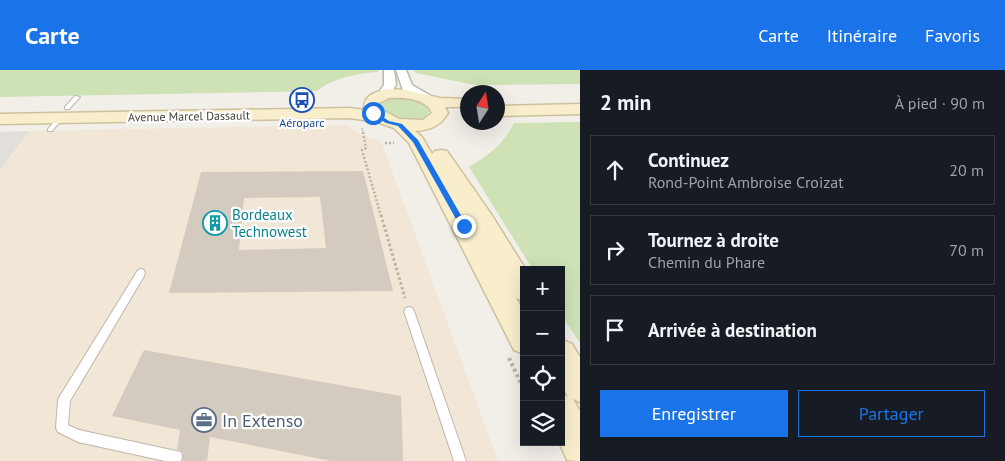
<!DOCTYPE html>
<html lang="fr">
<meta charset="utf-8">
<style>
:root{--surface:#171b24;--page:#242831;--text:#f1f3f6;--muted:#9ea1a6;--line:#363941;--accent:#1a73e8}
body{margin:0;font-family:"PT Sans",sans-serif;background:var(--page);color:var(--text)}
.controls{position:absolute;right:15px;bottom:15px;display:grid;overflow:hidden;border-radius:0px;box-shadow:0 5px 20px #0002}
.controls button{width:45px;height:45px;display:grid;place-items:center;padding:0;border:0;border-bottom:1px solid var(--line);background:var(--surface);color:var(--text);font:25px sans-serif}
.compass{position:absolute;left:460px;top:15px;width:45px;height:45px;border-radius:50%;background:var(--surface);box-shadow:0 5px 20px #0002;rotate:12deg}
.stop{position:absolute;width:15px;height:15px;margin:-11px;border:4px solid #1a73e8;border-radius:50%;background:#fff}
.stop.end{background:#1a73e8;border-color:#fff;box-shadow:0 1px 5px #0008}
.list{margin:0;padding:0;list-style:none}
h2{display:flex;justify-content:space-between;align-items:center;height:65px;margin:0;padding:0 20px;font-size:21px}
h2 small{font-size:16px;font-weight:400;color:var(--muted)}
.list li{display:grid;grid-template-columns:32px 1fr auto;gap:15px;align-items:center;box-sizing:border-box;height:70px;margin:0 10px 10px;padding:0 10px;border:1px solid var(--line);border-radius:0px}
.list b{display:block;font-size:19px;white-space:nowrap}
.list p{margin:0;font-size:16px;white-space:nowrap;color:var(--muted)}
.list em{font-size:16px;font-style:normal;color:var(--muted)}
.actions{display:flex;gap:10px;padding:15px 20px}
.actions a{flex:1;padding:11px 0;border:1px solid var(--accent);border-radius:0px;text-align:center;font-size:18px;color:var(--accent)}
.actions .main{background:var(--accent);color:#fff}
.icon{flex:none;width:28px;height:28px;fill:none;stroke:currentColor;stroke-width:2;stroke-linecap:round;stroke-linejoin:round}
.map{position:relative;flex:none;width:580px;height:391px;overflow:hidden}
header{display:flex;align-items:center;gap:30px;box-sizing:border-box;height:70px;padding:0 25px;background:var(--accent);color:#fff}
header strong{font-size:24px}
nav{display:flex;gap:28px;margin-inline-start:auto;font-size:18px}
main{display:flex}
aside{flex:1;background:var(--surface)}
.map>svg:first-child{display:block}
.commercial{fill:#f2e6d6}
.industrial{fill:#e2deda}
.green{fill:#cee2b6}
.building{fill:#d3cbbf;fill-rule:evenodd}
.lines{fill:none;stroke-linecap:round;stroke-linejoin:round}
.service-casing{stroke:#bdb7ac;stroke-width:2}
.tertiary-casing{stroke:#bdb7ac;stroke-width:3}
.secondary-casing{stroke:#cdc19d;stroke-width:3}
.path-far3{stroke:#bdb29f;stroke-width:2;stroke-dasharray:1 1;stroke-linecap:butt}
.path-far2{stroke:#bdb29f;stroke-width:2.5;stroke-dasharray:2 2;stroke-linecap:butt}
.path-far1{stroke:#bdb29f;stroke-width:3;stroke-dasharray:2.5 2.5;stroke-linecap:butt}
.path{stroke:#bdb29f;stroke-width:4;stroke-dasharray:3 3;stroke-linecap:butt}
.service{fill:#fff;fill-rule:evenodd}
.tertiary{fill:#fff;fill-rule:evenodd}
.secondary{fill:#f9eecc;fill-rule:evenodd}
.route{fill:#1a73e8}
.labels{text-anchor:middle;dominant-baseline:central;stroke-width:4.5;stroke-linejoin:round;paint-order:stroke}
.far-street-label{font-size:12px;fill:#454038;stroke:#fff}
.far-transit-label{font-size:12px;fill:#164399;stroke:#fff}
.culture-label{font-size:15px;fill:#0d838f;stroke:#fff;text-anchor:start}
.near-service-label{font-size:18px;fill:#4e5e75;stroke:#fff;text-anchor:start}
</style>
<header>
<strong>Carte</strong>
<nav><a>Carte</a><a>Itinéraire</a><a>Favoris</a></nav>
</header>
<main>
<div class="map">
<svg width="580" height="391" viewBox="0 0 580 391">
<rect width="100%" height="100%" fill="#f2efe9"/>
<path class="commercial" d="M346,55L362,65L381,71L498,391H0V102L29,61Z"/>
<path class="industrial" d="M29,61L0,101V62Z"/>
<g class="green">
<path d="M0,0H378V2C359,3 333,8 317,21L0,27Z"/>
<path d="M414,0H580V14L475,15L416,3Z"/>
<path d="M394,27C407,28 423,28 429,41C422,59 393,48 382,41L380,34L387,29Z"/>
<path d="M580,52V273L561,245V200H533L469,97C490,84 503,75 514,53Z"/>
</g>
<g class="building">
<path d="M363,101L393,221L169,223L201,102ZM320,127L326,178L239,180L244,128Z"/>
<path d="M144,280L401,326L403,391H331L210,367L207,391H183V382L177,379L180,360L112,346Z"/>
</g>
<g class="lines">
<defs>
<g id="service">
<path d="M75,26L80,27L69,39H65V37Z"/>
<path d="M58,47L63,48L52,61H48V59Z"/>
<path d="M141,199L144,200L145,203L144,206L70,331L68,355L79,360L176,381L181,382L182,387L181,391H165L78,372L58,362L56,358L58,330L60,326L138,200Z"/>
<path d="M409,237L412,238L414,241L466,391H454L404,241L406,238Z"/>
</g>
<g id="tertiary">
<path d="M384,0H394L396,15L387,28L383,29L377,25L384,15Z"/>
<path d="M396,0H406L412,15L431,26L433,29L431,32H423L403,20Z"/>
</g>
<g id="secondary">
<path d="M388,19L405,20L440,28L468,29V37H445L448,43C440,56 431,60 415,61L422,67L432,84L435,81L441,80L447,81L491,144L526,200H524V231L516,228L524,242V284L514,280L409,73L394,58L377,52L350,48L0,54V44L350,38L364,40C363,25 375,22 388,19ZM389,28C403,27 426,28 432,43L423,50L399,49L379,38V33Z"/>
<path d="M580,34V44L498,46V36Z"/>
<path d="M561,269L572,274L580,287V332L573,329L580,341V391L567,390L559,372H561V324L568,327L561,314Z"/>
</g>
</defs>
<use href="#service" class="service-casing"/>
<use href="#tertiary" class="tertiary-casing"/>
<use href="#secondary" class="secondary-casing"/>
<path class="path-far3" d="M362,58L363,64"/>
<g class="path-far2">
<path d="M363,62L366,78L362,80L381,146"/>
<path d="M385,73H394"/>
</g>
<path class="path-far1" d="M381,145L405,228"/>
<path class="path" d="M509,288L524,320"/>
<use href="#service" class="service"/>
<use href="#tertiary" class="tertiary"/>
<use href="#secondary" class="secondary"/>
</g>
<path class="route" d="M371,42H375L389,51L402,54L418,70L467,156L466,158H461L413,72L398,56L386,53L371,44Z"/>
<defs>
<symbol id="bus-ring" viewBox="-11 -11 22 22"><circle r="9.5" fill="#fff" stroke="#1a4fb4" stroke-width="1.5"/><path d="M-5-6H5V4H4V6H2V4H-2V6H-4V4H-5ZM-3.5-4V0h7V-4ZM-3.5 1.2v1.5H-2V1.2ZM2 1.2v1.5H3.5V1.2Z" fill="#1a4fb4"/></symbol>
<symbol id="building-ring" viewBox="-11 -11 22 22"><circle r="9.5" fill="#fff" stroke="#0f9aa8" stroke-width="1.5"/><path d="M-4-6H4V6H1V3H-1V6H-4ZM-2.5-4.3h1.7v1.8h-1.7ZM.8-4.3h1.7v1.8H.8ZM-2.5-1h1.7V.8h-1.7ZM.8-1h1.7V.8H.8Z" fill="#0f9aa8"/></symbol>
<symbol id="office-ring" viewBox="-11 -11 22 22"><circle r="9.5" fill="#fff" stroke="#5c6f8a" stroke-width="1.5"/><path d="M-6-3h4V-5.5h4V-3h4V5H-6ZM-1-4.5V-3h2v-1.5ZM-6 0V1H6V0Z" fill="#5c6f8a"/></symbol>
</defs>
<g fill-rule="evenodd">
<use href="#bus-ring" x="288" y="16" width="28" height="28"/>
<use href="#building-ring" x="201" y="139" width="28" height="28"/>
<use href="#office-ring" x="190" y="336" width="28" height="28"/>
</g>
<g class="labels">
<g class="far-street-label">
<text transform="translate(189 46) rotate(-1)">Avenue Marcel Dassault</text>
</g>
<g class="far-transit-label">
<text x="302" y="52">Aéroparc</text>
</g>
<g class="culture-label">
<text x="232" y="144">Bordeaux<tspan x="232" dy="17">Technowest</tspan></text>
</g>
<g class="near-service-label">
<text x="222" y="350">In Extenso</text>
</g>
</g>
</svg>
<div class="controls">
<button>+</button>
<button>−</button>
<button><svg class="icon" aria-label="locate" viewBox="0 0 24 24"><circle cx="12" cy="12" r="6"/><path d="M12 2v4M12 18v4M2 12h4M18 12h4"/></svg></button>
<button><svg class="icon" aria-label="layers" viewBox="0 0 24 24"><path d="M12 4l9 5-9 5-9-5zM3 14l9 5 9-5"/></svg></button>
</div>
<svg class="compass" viewBox="-18 -18 36 36"><path d="M0-13l5 13h-10z" fill="#e53935"/><path d="M0 13l5-13h-10z" fill="#9ea1a6"/></svg>
<div class="stop" style="left:373px;top:43px"></div>
<div class="stop end" style="left:464px;top:156px"></div>
</div>
<aside>
<h2>2 min<small>À pied · 90 m</small></h2>
<ul class="list">
<li><svg class="icon" aria-label="ahead" viewBox="0 0 24 24"><path d="M12 20V5M6 11l6-6 6 6"/></svg><div><b>Continuez</b><p>Rond-Point Ambroise Croizat</p></div><em>20 m</em></li>
<li><svg class="icon" aria-label="right" viewBox="0 0 24 24"><path d="M7 20v-9h11M14 6l5 5-5 5"/></svg><div><b>Tournez à droite</b><p>Chemin du Phare</p></div><em>70 m</em></li>
<li><svg class="icon" aria-label="arrive" viewBox="0 0 24 24"><path d="M6 21V4h12l-3 4 3 4H6"/></svg><div><b>Arrivée à destination</b></div></li>
</ul>
<div class="actions"><a class="main">Enregistrer</a><a>Partager</a></div>
</aside>
</main>
